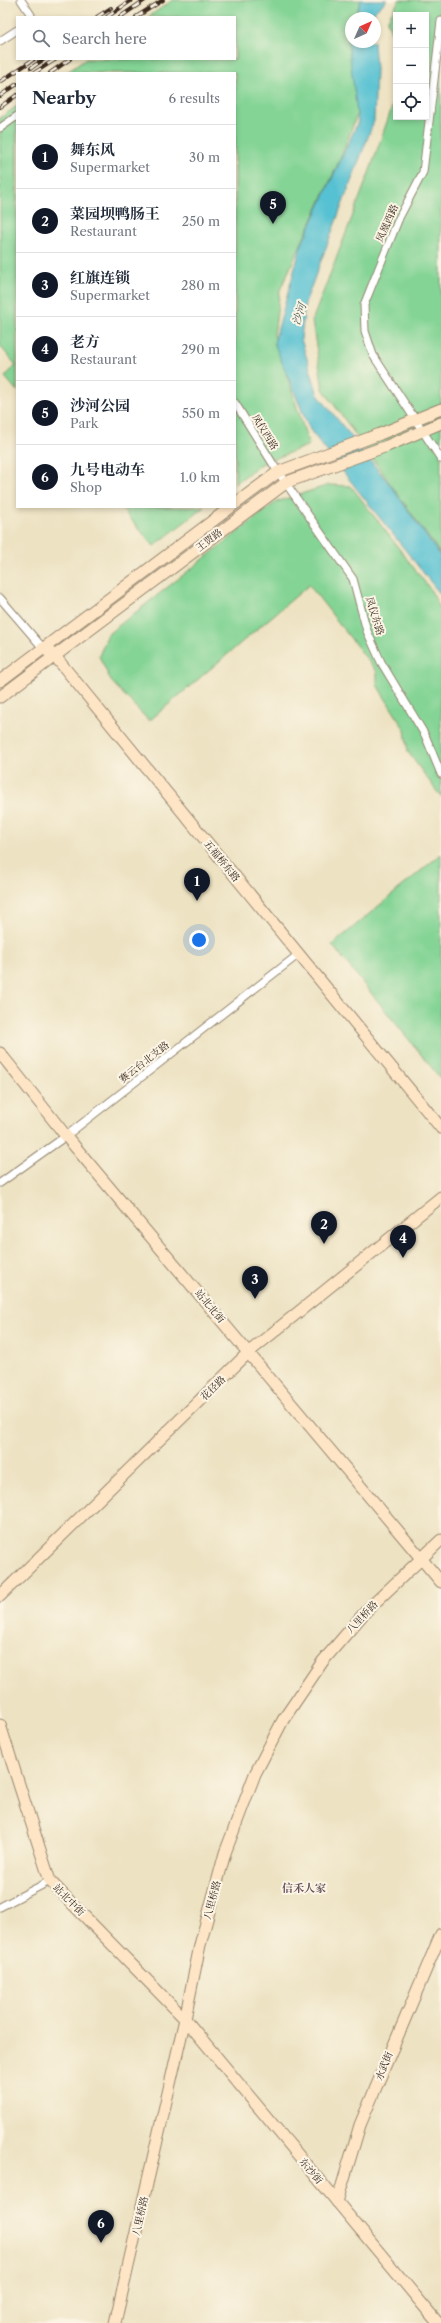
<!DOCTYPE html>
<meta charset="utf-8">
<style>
:root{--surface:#fff;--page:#f6f6f7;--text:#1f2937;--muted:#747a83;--line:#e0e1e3;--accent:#111827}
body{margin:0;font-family:"Libre Caslon Text","Noto Serif SC",serif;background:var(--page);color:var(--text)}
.controls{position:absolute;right:12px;top:12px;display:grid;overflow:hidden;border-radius:0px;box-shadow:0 2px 6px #0003}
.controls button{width:36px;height:36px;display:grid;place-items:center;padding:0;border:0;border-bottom:1px solid var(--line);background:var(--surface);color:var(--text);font:20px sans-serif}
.compass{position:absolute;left:345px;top:12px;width:36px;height:36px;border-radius:50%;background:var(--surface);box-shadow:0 2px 6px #0003;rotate:45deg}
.you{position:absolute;left:199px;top:940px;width:14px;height:14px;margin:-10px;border:3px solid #fff;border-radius:50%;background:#1a73e8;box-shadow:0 0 0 6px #1a73e833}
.badge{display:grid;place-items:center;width:26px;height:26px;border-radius:50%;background:var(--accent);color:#fff;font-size:13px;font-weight:700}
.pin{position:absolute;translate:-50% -33px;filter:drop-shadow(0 1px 2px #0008)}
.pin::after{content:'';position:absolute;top:21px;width:14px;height:12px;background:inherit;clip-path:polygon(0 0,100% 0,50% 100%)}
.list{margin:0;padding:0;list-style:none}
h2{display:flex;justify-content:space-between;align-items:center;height:52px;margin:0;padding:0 16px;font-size:17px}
h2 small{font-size:13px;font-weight:400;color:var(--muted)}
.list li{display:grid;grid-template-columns:26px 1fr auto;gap:12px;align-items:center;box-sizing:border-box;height:64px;padding:0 16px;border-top:1px solid var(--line)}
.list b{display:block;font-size:15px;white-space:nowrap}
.list p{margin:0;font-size:13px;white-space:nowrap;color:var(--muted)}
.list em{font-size:13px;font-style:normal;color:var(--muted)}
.icon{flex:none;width:22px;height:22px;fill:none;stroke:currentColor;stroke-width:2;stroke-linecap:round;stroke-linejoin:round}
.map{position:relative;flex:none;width:441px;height:2323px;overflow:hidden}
.search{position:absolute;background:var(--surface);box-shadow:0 2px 6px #0003;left:16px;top:16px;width:220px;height:44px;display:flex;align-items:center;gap:10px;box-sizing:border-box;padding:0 14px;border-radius:0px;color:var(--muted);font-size:15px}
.panel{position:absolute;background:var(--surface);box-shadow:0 2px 6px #0003;left:16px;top:72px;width:220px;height:436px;border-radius:0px}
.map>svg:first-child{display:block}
.green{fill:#84d495;stroke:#607f5a}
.water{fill:#56c1d2;stroke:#487678}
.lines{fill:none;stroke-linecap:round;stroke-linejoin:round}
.street-casing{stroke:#948670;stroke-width:9}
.secondary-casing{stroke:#948670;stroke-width:13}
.street{stroke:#fff;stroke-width:7}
.secondary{stroke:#fee5c5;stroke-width:11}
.rail-casing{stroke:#3b2a1e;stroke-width:4}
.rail{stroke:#fcf5e5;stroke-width:2.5;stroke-dasharray:8;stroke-linecap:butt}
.labels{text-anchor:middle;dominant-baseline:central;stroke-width:4;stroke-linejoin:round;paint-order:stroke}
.street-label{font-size:10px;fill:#3b2a1e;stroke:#fcf5e5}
.water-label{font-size:11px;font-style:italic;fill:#435754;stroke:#fcf5e5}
.neighbourhood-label{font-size:11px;font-weight:bold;fill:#69535e;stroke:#fcf5e5}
</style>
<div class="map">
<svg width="441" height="2323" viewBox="0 0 441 2323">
<rect width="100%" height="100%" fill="#fcf5e5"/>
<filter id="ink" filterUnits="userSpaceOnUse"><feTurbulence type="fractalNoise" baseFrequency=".025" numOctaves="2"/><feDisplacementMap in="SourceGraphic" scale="8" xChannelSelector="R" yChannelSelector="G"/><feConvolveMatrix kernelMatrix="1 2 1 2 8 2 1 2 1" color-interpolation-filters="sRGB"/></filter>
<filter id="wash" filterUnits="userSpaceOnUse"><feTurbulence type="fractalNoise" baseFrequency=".012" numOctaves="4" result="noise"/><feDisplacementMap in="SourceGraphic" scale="16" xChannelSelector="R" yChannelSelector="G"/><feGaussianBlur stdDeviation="0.9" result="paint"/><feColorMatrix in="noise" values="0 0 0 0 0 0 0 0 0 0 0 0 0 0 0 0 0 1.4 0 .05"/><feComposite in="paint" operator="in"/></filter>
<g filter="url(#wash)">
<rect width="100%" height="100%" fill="#ede2c2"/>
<g class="green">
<path d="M173,0H361L354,18H351L349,30L358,112L341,157L280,290L274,335L309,445L259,465L235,484V73H66L86,59H235V17H148Z"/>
<path d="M399,0H441V555L323,389L312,321L368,176L396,96V117H426V15H396V44L387,21Z"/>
<path d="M17,106V391L5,377L16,365L0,346V118Z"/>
<path d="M329,485L351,486L430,589L441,610V797L408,752L405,730L377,685V672L309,585L149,721L111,681L99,656L108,634L276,502Z"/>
<path d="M120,507H204L154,546Z"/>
<path d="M441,854V1079L332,945Z"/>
</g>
<g class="water">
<path d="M361,0H387L375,11L373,18H355Z"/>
<path d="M351,30V42H374L376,70L374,121L305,303L301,339L318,395L391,486L441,557V595L310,430L274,343L301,246L358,122L348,41Z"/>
</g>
</g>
<g filter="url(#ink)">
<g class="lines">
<defs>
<g id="street">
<path d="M21,0L31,15L30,17"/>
<path d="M441,21L423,172L399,218L364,305L365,331L373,355L441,459"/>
<path d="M0,41L17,30"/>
<path d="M0,128L17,116"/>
<path d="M235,403L278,472L353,579L367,631L381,662L425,735L441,774"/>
<path d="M0,598L43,648"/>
<path d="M0,1183L66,1136L299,954"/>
<path d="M0,1907L50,1881"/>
</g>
<g id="secondary">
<path d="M235,504L278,472L380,434L441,409"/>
<path d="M43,648L54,655L441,1128"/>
<path d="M0,681L231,507"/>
<path d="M0,697L287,482L387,446L441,423"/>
<path d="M0,1053L66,1136L441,1582"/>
<path d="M0,1596L249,1352L441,1197"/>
<path d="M0,1725L50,1881L185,2019L438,2323"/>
<path d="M337,2202L360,2125L441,1934"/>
<path d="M115,2323L185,2019L200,1945L225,1853L255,1774L283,1720L323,1661L366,1611L441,1540"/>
</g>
</defs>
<use href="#street" class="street-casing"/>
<use href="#secondary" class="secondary-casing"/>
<use href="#street" class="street"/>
<use href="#secondary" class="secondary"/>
<defs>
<g id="rail">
<path d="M97,17L111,8"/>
<path d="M107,17L132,0"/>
<path d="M120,17L145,0"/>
<path d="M136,17L163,0"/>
<path d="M31,68L44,59"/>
<path d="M34,73L56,59"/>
<path d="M50,73L70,59"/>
<path d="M0,82L34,59"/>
<path d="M0,96L17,84"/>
<path d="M0,107L17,95"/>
</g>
</defs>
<use href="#rail" class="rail-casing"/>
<use href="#rail" class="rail"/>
</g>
</g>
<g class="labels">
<g class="street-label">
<text transform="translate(387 223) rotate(-66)">凤凰西路</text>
<text transform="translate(265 432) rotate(58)">凤仪西路</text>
<text transform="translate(209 540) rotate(-37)">王贾路</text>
<text transform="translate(375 616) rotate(73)">凤仪东路</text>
<text transform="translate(222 861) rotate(51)">五福桥东路</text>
<text transform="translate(144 1062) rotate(-38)">赛云台北支路</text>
<text transform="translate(210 1306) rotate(50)">站北北街</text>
<text transform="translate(213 1388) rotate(-44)">花径路</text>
<text transform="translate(362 1617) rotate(-47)">八里桥路</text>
<text transform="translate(69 1900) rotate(45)">站北中街</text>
<text transform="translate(212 1900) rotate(-75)">八里桥路</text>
<text transform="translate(384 2066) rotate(-68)">水武街</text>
<text transform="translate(311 2171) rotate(50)">东沙街</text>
<text transform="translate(140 2216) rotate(-77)">八里桥路</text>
</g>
<g class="water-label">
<text transform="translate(299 314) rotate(-71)">沙河</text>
</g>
<g class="neighbourhood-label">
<text x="304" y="1888">信禾人家</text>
</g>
</g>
</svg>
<div class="controls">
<button>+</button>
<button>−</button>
<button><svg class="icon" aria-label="locate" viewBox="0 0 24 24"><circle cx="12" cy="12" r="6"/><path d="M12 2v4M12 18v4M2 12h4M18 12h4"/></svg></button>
</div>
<svg class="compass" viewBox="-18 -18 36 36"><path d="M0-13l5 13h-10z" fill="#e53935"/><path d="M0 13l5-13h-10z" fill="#747a83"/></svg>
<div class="you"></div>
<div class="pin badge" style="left:197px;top:901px">1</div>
<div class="pin badge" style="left:324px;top:1244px">2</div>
<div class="pin badge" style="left:255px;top:1299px">3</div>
<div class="pin badge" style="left:403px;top:1258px">4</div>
<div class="pin badge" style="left:273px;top:224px">5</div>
<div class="pin badge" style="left:101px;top:2243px">6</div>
<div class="search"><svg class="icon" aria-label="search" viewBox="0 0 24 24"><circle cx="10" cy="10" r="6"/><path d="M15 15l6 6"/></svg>Search here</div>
<section class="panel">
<h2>Nearby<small>6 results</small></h2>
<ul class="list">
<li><span class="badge">1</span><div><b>舞东风</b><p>Supermarket</p></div><em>30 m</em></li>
<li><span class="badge">2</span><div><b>菜园坝鸭肠王</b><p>Restaurant</p></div><em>250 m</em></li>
<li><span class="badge">3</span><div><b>红旗连锁</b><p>Supermarket</p></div><em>280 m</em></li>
<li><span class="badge">4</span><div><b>老方</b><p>Restaurant</p></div><em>290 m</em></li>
<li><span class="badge">5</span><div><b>沙河公园</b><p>Park</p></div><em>550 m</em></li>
<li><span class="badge">6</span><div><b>九号电动车</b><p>Shop</p></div><em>1.0 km</em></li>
</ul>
</section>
</div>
